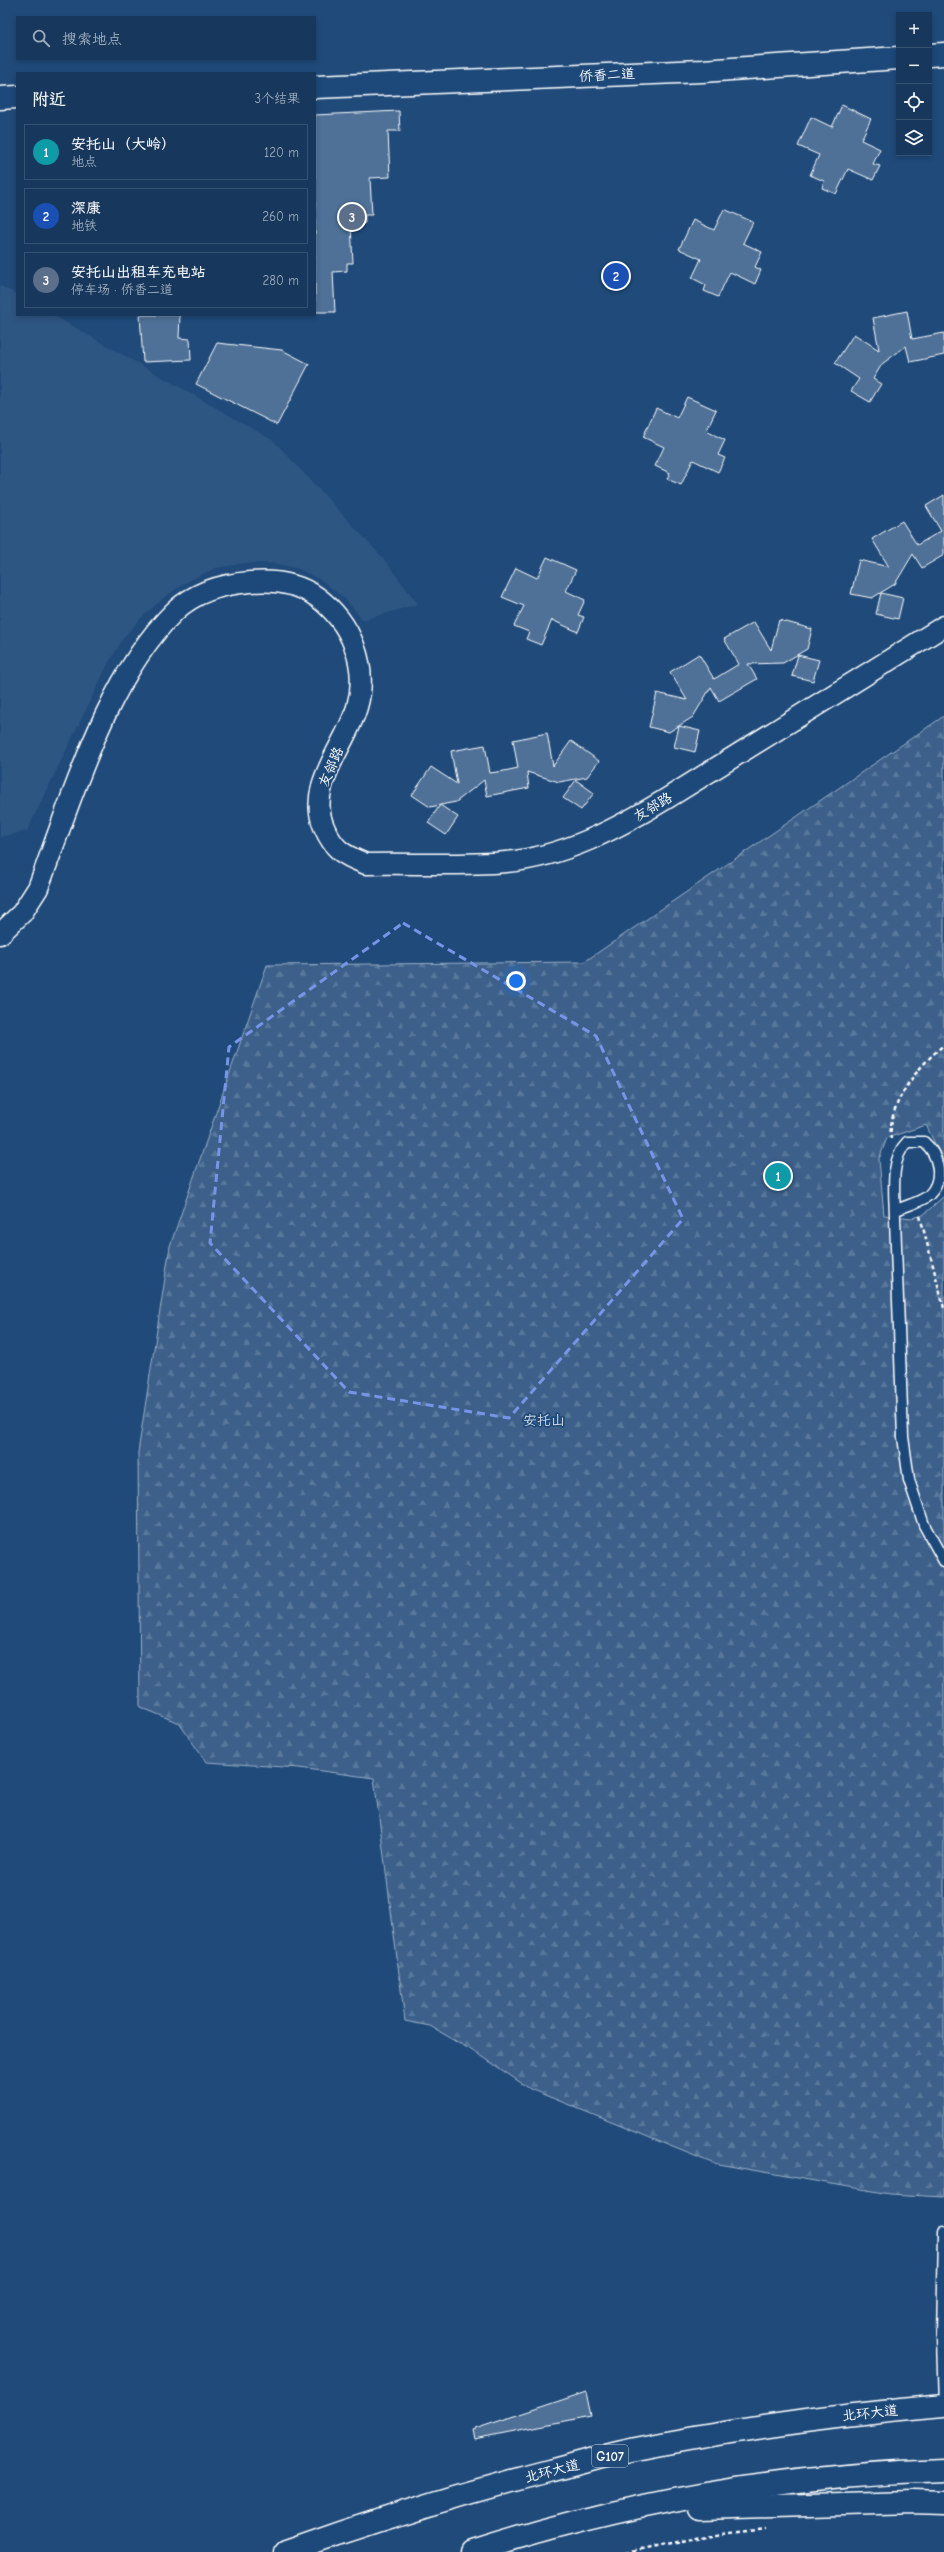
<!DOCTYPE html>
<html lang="zh">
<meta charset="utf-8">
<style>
:root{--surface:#17385c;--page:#203f62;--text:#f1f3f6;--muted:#9eacbb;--line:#365272;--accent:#8bbbb9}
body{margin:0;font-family:"Comic Neue","LXGW WenKai TC",sans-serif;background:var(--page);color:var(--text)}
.controls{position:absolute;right:12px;top:12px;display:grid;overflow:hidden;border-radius:0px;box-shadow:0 2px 6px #0003}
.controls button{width:36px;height:36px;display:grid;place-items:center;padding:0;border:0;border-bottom:1px solid var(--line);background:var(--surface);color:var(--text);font:20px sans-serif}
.you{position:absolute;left:516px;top:981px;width:14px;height:14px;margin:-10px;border:3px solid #fff;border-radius:50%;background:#1a73e8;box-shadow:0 0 0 6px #1a73e833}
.badge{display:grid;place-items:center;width:26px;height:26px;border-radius:50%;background:var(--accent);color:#fff;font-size:13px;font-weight:700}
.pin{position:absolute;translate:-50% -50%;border:2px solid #fff;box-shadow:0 1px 4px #0006}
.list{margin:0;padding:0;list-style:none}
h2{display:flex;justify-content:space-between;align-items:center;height:52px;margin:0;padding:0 16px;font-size:17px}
h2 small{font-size:13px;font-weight:400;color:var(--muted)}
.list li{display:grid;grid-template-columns:26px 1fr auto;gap:12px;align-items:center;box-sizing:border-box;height:56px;margin:0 8px 8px;padding:0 8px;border:1px solid var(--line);border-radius:0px}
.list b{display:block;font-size:15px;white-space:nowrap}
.list p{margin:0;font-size:13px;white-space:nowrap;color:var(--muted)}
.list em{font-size:13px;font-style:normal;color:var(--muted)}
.icon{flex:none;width:22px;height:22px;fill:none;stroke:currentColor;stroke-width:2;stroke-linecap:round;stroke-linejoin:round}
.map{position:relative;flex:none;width:944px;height:2552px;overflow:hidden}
.search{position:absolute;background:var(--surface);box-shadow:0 2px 6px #0003;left:16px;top:16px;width:300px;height:44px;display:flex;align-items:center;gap:10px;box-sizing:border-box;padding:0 14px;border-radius:0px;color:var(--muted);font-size:15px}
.panel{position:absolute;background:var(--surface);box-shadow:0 2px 6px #0003;left:16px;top:72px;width:300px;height:244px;border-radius:0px}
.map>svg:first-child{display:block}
.built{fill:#2e5683}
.forest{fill:url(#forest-firs);stroke:#9eb0c5}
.building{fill:#507197;stroke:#fff}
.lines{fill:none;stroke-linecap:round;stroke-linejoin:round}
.lane-casing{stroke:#fff;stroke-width:13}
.street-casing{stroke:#fff;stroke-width:23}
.secondary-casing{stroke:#fff;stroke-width:25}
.highway-casing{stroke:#fff;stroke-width:25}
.path{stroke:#fff;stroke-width:2.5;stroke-dasharray:4 3;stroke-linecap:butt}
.lane{stroke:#1f4a7a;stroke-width:10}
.street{stroke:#1f4a7a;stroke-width:20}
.secondary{stroke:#1f4a7a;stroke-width:22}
.highway{stroke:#1f4a7a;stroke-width:22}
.marked{fill:none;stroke:#7795e8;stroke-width:3;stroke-dasharray:8 5;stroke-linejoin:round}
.labels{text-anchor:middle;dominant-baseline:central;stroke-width:3.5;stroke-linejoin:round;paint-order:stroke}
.shield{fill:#1f4a7a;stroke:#bcc9d7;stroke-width:1}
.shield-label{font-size:13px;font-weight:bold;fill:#fff}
.street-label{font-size:14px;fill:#fff;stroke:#1f4a7a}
.park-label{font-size:14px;fill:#d8dfe8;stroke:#1f4a7a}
</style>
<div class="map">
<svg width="944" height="2552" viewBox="0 0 944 2552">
<defs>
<pattern id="forest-firs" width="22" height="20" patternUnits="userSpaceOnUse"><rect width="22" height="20" fill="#3c618b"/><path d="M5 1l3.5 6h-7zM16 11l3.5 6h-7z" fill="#59799c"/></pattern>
</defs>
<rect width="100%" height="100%" fill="#1f4a7a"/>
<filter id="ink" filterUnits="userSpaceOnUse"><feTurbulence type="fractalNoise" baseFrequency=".025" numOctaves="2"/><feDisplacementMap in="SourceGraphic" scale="8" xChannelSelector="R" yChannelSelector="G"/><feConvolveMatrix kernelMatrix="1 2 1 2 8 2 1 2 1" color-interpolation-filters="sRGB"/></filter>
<g filter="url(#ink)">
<path class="built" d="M0,286L17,294V315H53L274,441L383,558L418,604L363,620L345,599L324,582L299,569L273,563H245L216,568L190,580L166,596L143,616L124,637L109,662L27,831L0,837Z"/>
<path class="forest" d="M944,716V1162L926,1125L887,1138L879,1159L884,1215L912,1218L923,1215L944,1196V2197L889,2194L712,2163L530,2089L483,2057L430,2026L405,2021L374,1778L299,1768L206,1762L179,1723L140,1707L138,1452L170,1246L267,965L584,962Z"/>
<g class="building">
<path d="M842,105L871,119L861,140L880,149L873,164L880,166L873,180L848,169L836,194L822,188L824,181L810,175L819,155L798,146L811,117L832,127Z"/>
<path d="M399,111L400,131H388L390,177L370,178L372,215H365V223L351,224L353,263H347V271L333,272L335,312H315V115Z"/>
<path d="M724,209L753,222L743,243L762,252L755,267L761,270L755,284L730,272L718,297L704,291L706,285L692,278L701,259L679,249L693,220L714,230Z"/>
<path d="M907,311L912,339L944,333V355L910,362L906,346L882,364L873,379L881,384L870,402L851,391L859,379L835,363L854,334L879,350L873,318Z"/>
<path d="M140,315H180L179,338L190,339L191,360L143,362Z"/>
<path d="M217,343L282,350L309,364L277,425L196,384Z"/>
<path d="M687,397L716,410L706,431L725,440L718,455L725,458L718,472L693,460L681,485L667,479L670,473L655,466L664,447L643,437L656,408L677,418Z"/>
<path d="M944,495V555L922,568L913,554L895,584L872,598L851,594L859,560L889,567L872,539L902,521L917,545L941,531L926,506Z"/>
<path d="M547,557L576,570L566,591L585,600L578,615L584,617L578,632L552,620L541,645L526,639L529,632L514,626L524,606L502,597L516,568L537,578Z"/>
<path d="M881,593L903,598L898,619L876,614Z"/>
<path d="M779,620L812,629L807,649L783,663L748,664L757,679L719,701L711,687L693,717L669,732L649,727L657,693L687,700L670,672L699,654L714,679L739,664L724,639L754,622L771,650Z"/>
<path d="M798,655L819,660L813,681L792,676Z"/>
<path d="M679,726L700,731L695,752L674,747Z"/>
<path d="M547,733L553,766L571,741L599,761L587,777L559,782L527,772L529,788L487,796L484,780L456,802L430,807L412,795L431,767L457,784L451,751L485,745L490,773L504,771L518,768L513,740Z"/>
<path d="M576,780L594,793L581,810L563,798Z"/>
<path d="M440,805L458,817L446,835L428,823Z"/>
<path d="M586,2392L591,2416L474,2439L472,2430Z"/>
</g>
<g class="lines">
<defs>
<g id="lane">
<path d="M895,1211C906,1205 920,1203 929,1195C944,1180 939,1155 924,1142H907C889,1160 895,1196 895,1219L903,1437L909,1480L924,1525L944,1561"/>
<path d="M944,2406L942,2337L944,2232"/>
</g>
<path id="street" d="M0,934L22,913L38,888C72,799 106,678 175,611C195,592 224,584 250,582C273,580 298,583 317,597C351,622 369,666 357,707C346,746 306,785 324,827C334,850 343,855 366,864C412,863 460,866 506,862C564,857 618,828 666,799L944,626"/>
<g id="secondary">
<path d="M929,55L944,54"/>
<path d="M315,87L702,71L899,58"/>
<path d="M0,98L17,97"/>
</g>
<g id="highway">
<path d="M700,2508L913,2502L944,2503"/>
<path d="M286,2552C373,2521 460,2494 549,2471C576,2464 604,2456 631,2450C735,2429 839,2415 944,2406"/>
<path d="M472,2552C624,2503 784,2475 944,2470"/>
</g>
</defs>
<use href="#lane" class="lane-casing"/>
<use href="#street" class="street-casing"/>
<use href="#secondary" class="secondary-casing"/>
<use href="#highway" class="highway-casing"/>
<g class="path">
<path d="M891,1139C887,1104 918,1066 944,1045"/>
<path d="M920,1216L944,1308"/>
<path d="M626,2552L721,2533L765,2528"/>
</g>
<use href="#lane" class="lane"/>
<use href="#street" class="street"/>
<use href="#secondary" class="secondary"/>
<use href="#highway" class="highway"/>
</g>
</g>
<path class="marked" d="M403,923L596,1036L683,1219L509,1418L349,1392L210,1243L229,1047Z"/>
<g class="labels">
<rect class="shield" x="592" y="2445" width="36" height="22" rx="3"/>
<g class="shield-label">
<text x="610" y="2456">G107</text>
</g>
<g class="street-label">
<text transform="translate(607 75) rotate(-3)">侨香二道</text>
<text transform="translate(331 767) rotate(-67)">友邻路</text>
<text transform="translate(653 807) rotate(-31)">友邻路</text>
<text transform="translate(870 2413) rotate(-6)">北环大道</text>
<text transform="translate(552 2471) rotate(-14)">北环大道</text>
</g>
<g class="park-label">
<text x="544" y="1420">安托山</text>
</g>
</g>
</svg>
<div class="controls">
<button>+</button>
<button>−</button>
<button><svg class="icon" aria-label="locate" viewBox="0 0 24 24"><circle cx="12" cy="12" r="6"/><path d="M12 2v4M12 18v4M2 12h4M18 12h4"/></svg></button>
<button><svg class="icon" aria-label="layers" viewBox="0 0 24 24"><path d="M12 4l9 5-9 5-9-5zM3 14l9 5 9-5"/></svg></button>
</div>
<div class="you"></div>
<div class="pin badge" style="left:778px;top:1176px;background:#0f9aa8">1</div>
<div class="pin badge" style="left:616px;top:276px;background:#1a4fb4">2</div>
<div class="pin badge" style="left:352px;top:217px;background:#5c6f8a">3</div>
<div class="search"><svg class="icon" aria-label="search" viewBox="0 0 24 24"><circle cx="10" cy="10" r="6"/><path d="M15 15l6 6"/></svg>搜索地点</div>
<section class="panel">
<h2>附近<small>3个结果</small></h2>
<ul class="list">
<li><span class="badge" style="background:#0f9aa8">1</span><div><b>安托山（大岭）</b><p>地点</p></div><em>120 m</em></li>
<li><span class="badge" style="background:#1a4fb4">2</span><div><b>深康</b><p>地铁</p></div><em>260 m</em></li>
<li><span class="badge" style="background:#5c6f8a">3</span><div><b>安托山出租车充电站</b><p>停车场 · 侨香二道</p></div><em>280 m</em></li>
</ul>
</section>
</div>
